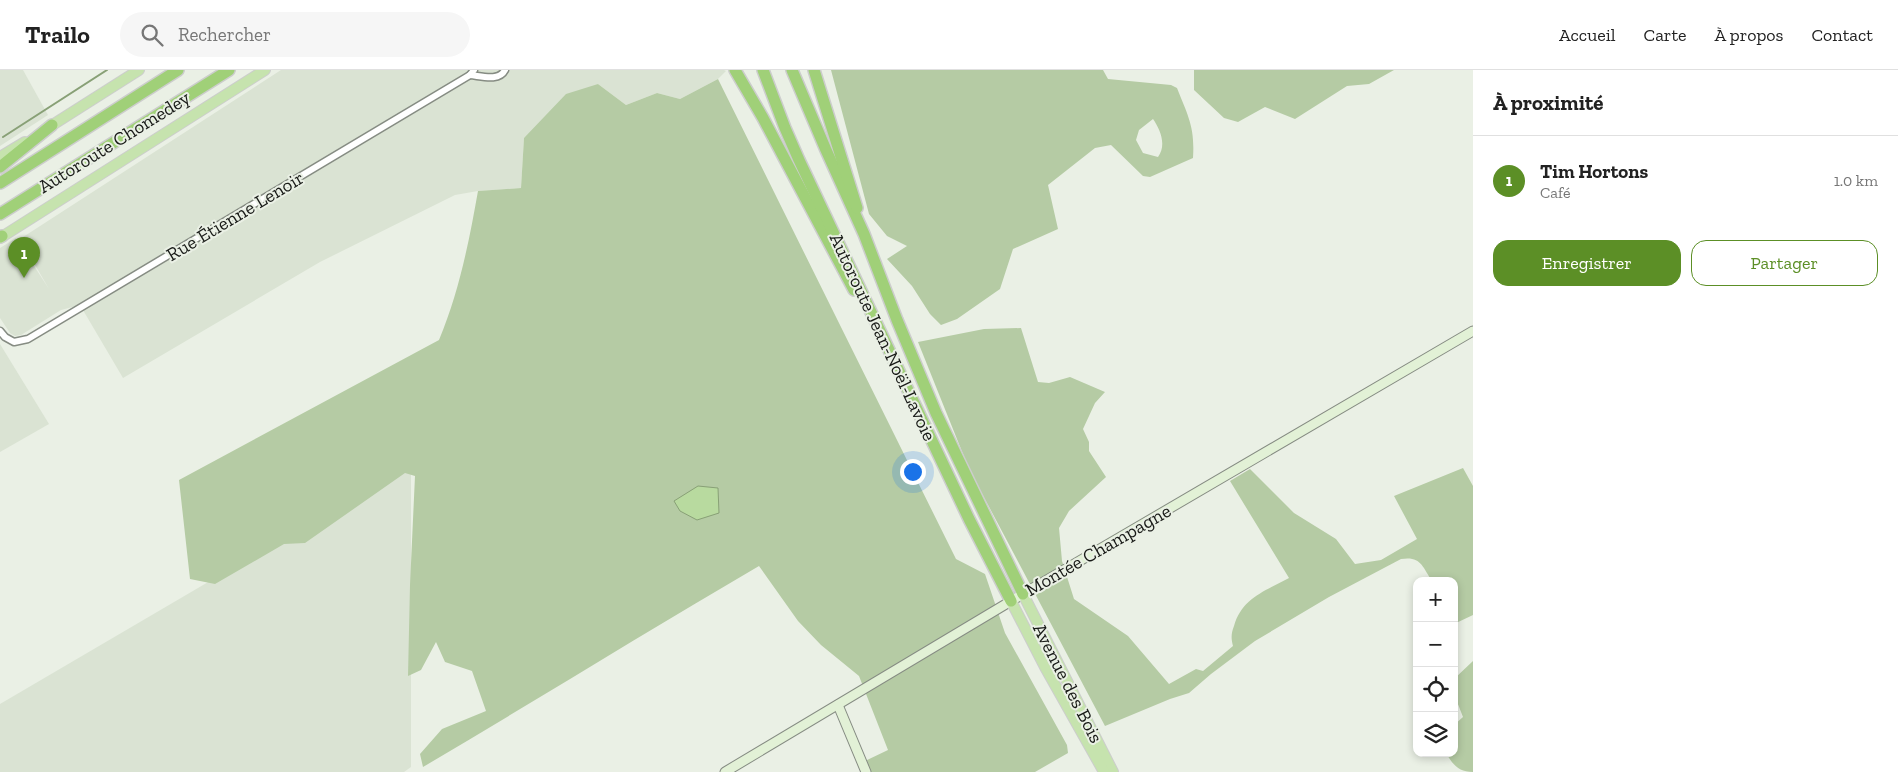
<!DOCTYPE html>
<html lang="fr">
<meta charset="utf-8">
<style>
:root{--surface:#fff;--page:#f6f6f6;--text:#222;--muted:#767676;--line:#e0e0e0;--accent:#5c8f26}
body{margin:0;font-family:"Zilla Slab",serif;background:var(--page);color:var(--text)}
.controls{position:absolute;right:15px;bottom:15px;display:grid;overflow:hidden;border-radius:10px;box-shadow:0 2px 8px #0003}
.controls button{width:45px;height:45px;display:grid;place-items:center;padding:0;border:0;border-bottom:1px solid var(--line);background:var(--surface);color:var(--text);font:25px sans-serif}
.you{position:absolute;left:912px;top:401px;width:18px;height:18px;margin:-12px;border:4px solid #fff;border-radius:50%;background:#1a73e8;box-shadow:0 0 0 8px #1a73e833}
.badge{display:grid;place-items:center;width:32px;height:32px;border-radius:50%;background:var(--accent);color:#fff;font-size:16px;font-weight:700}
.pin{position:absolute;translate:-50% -41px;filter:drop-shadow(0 1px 2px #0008)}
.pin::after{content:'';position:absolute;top:26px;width:18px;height:15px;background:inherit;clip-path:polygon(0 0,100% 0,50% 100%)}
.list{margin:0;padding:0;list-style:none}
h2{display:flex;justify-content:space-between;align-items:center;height:65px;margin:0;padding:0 20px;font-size:21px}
h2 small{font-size:16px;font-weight:400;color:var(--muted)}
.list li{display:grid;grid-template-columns:32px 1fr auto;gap:15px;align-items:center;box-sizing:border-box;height:90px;padding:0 20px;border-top:1px solid var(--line)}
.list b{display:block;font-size:19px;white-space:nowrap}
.list p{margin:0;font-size:16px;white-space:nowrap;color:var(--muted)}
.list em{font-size:16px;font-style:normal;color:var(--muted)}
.actions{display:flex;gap:10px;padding:15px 20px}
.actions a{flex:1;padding:11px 0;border:1px solid var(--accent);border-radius:15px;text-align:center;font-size:18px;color:var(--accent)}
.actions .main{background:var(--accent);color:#fff}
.icon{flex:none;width:28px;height:28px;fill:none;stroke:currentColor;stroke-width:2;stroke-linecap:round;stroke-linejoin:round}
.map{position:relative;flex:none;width:1473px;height:702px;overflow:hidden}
header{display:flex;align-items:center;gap:30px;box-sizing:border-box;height:70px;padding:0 25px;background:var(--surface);border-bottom:1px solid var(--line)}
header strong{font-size:24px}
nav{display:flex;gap:28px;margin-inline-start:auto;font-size:18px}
.search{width:350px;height:45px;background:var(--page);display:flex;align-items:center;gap:12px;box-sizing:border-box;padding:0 18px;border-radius:28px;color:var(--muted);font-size:19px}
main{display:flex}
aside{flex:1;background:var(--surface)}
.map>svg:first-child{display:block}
.built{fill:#dae3d3}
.green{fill:#b5cba4;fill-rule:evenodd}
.water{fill:#b8da9f;stroke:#88a076}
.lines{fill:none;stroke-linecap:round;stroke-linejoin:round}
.stream{stroke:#88a076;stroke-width:2}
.street-casing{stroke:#868c83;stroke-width:9}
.secondary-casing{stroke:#868c83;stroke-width:11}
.primary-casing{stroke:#cccdcc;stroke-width:12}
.highway-casing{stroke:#cccdcc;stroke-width:14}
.street{stroke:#fff;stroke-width:6}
.secondary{stroke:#e2f1d6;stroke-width:9}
.primary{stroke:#c6e3ae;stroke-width:10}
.highway{stroke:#a0d078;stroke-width:11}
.labels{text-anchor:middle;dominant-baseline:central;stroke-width:4;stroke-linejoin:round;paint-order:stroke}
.street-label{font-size:19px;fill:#181a17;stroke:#eaf0e5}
</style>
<header>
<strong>Trailo</strong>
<div class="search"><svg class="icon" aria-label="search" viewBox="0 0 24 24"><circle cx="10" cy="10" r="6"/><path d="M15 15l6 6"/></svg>Rechercher</div>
<nav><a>Accueil</a><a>Carte</a><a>À propos</a><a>Contact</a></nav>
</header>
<main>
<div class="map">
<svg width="1473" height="702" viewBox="0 0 1473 702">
<rect width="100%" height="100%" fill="#eaf0e5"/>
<g class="built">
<path d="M0,0H23L48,45L0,76Z"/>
<path d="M281,0H724L726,1L718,9L680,29L657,23L626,35L598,14L524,68L521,118L478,121L455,125L320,192L123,308L80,235L61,240L21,265L15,266L10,263L0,248V178L16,168L49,219L20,169Z"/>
<path d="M0,274L49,354L0,382Z"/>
<path d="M411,393V697L404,702H0V634Z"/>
</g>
<g class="green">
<path d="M831,0H1103L1108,9L1171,15L1177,18C1188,46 1195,57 1193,88L1150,107L1143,106L1111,75L1095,78L1048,115L1058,159L1013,179L1000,219L957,249L941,255L930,244L912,216L887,189L907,176L887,166L869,144ZM1153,49C1160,59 1167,75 1158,87L1143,83L1136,70L1139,60Z"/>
<path d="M1194,0H1394L1369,14L1347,16L1295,49L1265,37L1238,52L1224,48L1194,20Z"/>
<path d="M718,9L956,489L985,504L1005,563L1067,675L1068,683L1035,702H870L865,691L888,680L859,606L821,575L798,551L759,496C646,562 535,631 423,697L420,684L442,659L486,641L472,601L445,592L436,572L421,600L408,606L410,515L415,406L405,403L305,473L284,474L215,514L190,509L179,410L439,270C459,222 469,172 478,121L521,118L524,68L566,24L598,14L626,35L657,23L680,29Z"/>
<path d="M1021,258L1038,312L1049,313L1070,307L1105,322L1095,333L1083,359L1089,372V381L1106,407L1069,441L1059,458L1062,491L1074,529L1128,566L1169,614L1196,599L1203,601L1233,576C1231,568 1231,564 1234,556C1242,528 1265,521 1289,508L1230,411L1250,399L1294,443L1336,469L1355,494L1381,490L1417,469L1394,426L1463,398L1473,416V545L1454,554V511H1432C1422,496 1421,486 1401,489L1329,527L1255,571L1211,604L1189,623L1170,629L1105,656L969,399L918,272L984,259Z"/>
<path d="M1473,591V702C1459,702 1453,695 1446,683H1454V655L1463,647L1454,624V609Z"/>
</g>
<path class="water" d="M698,416L718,418L719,443L697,450L680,441L674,431Z"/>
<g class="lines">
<path class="stream" d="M3,67L107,0"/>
<defs>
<g id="street">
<path d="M470,5C481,6 499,12 505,0"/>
<path d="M0,261L5,267L14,272L28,269L470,5L474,0"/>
</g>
<g id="secondary">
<path d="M838,635L866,702"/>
<path d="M725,702L1011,531L1473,261"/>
</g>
<g id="primary">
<path d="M46,59L139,0"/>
<path d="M0,87L25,72"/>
<path d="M0,168L265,0"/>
<path d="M1023,524L1113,702"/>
<path d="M1011,531L1045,597L1104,702"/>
</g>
<g id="highway">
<path d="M735,0L763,48L854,220"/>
<path d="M763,0L785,58L799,90L969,449L1011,531"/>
<path d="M792,0L826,80L864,164L897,250L936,343L1023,524"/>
<path d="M814,0L857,138"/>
<path d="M0,97L52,55"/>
<path d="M0,113L178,0"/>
<path d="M0,144L229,0"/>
<path d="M0,167L2,166"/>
</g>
</defs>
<use href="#street" class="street-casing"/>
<use href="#secondary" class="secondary-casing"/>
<use href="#primary" class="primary-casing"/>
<use href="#highway" class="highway-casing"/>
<use href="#street" class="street"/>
<use href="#secondary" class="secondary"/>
<use href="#primary" class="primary"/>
<use href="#highway" class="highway"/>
</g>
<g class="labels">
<g class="street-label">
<text transform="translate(114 72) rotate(-32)">Autoroute Chomedey</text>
<text transform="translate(235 146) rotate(-31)">Rue Étienne Lenoir</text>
<text transform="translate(883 267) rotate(65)">Autoroute Jean-Noël-Lavoie</text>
<text transform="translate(1098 480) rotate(-30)">Montée Champagne</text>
<text transform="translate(1068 613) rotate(63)">Avenue des Bois</text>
</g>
</g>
</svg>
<div class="controls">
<button>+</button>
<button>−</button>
<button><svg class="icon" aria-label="locate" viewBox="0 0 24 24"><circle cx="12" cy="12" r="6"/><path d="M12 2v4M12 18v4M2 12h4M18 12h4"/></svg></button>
<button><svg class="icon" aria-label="layers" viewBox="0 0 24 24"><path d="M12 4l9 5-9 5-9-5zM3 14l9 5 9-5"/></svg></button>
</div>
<div class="you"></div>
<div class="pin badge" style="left:24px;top:208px">1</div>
</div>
<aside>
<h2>À proximité<small></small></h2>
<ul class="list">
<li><span class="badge">1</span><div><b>Tim Hortons</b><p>Café</p></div><em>1.0 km</em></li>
</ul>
<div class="actions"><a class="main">Enregistrer</a><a>Partager</a></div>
</aside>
</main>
